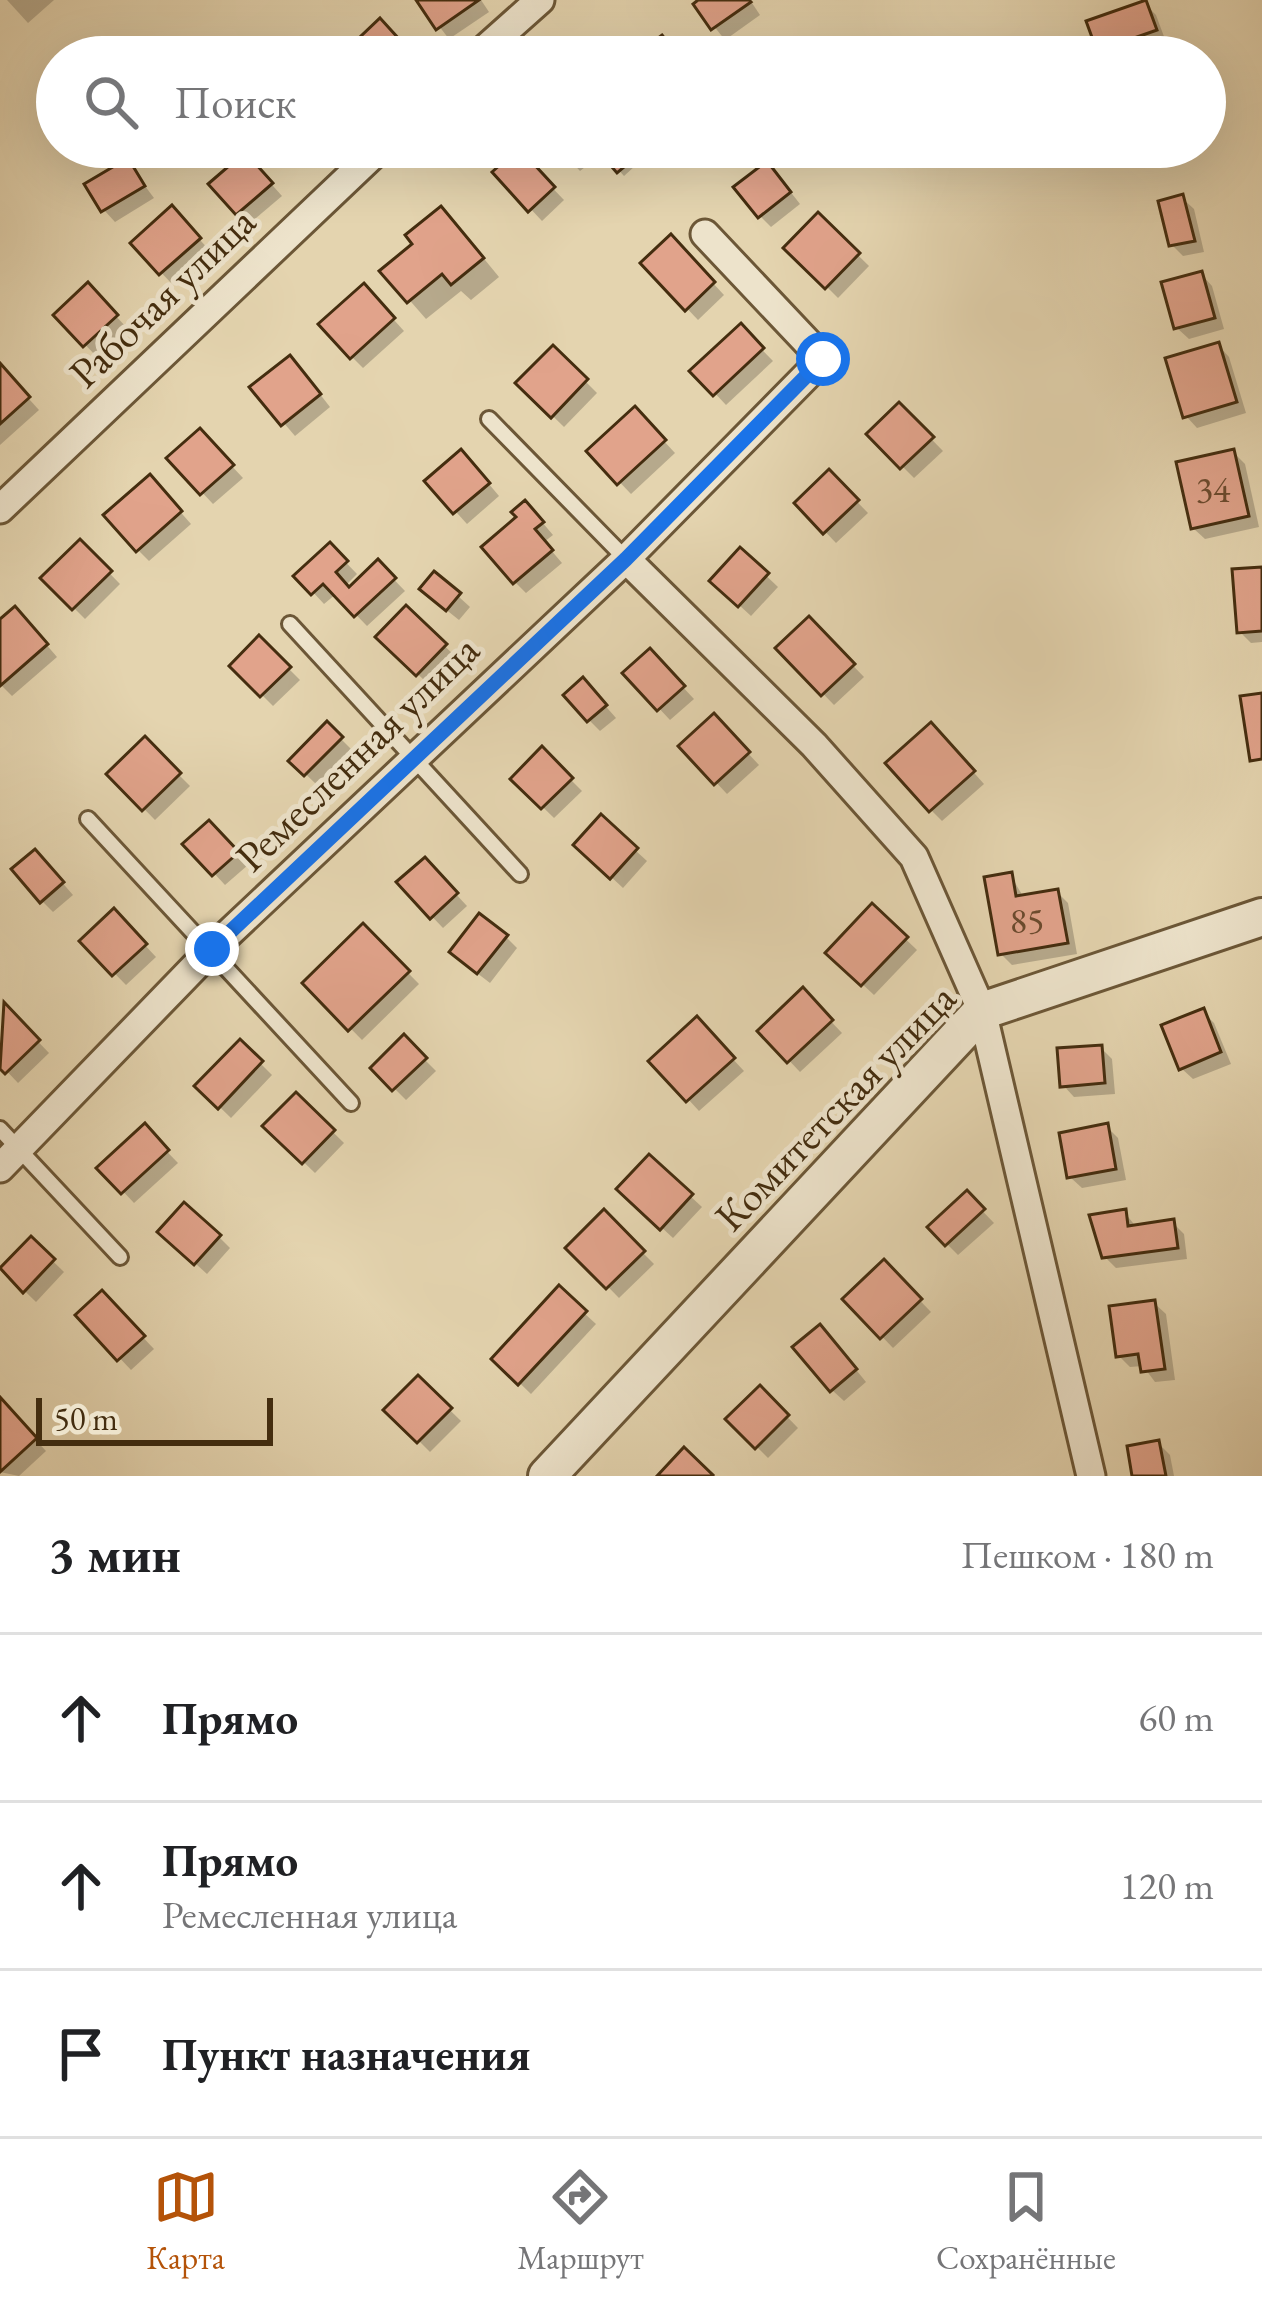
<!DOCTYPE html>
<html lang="ru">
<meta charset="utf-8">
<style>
:root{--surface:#fff;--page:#f6f6f6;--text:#202124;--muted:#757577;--line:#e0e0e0;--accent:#b45309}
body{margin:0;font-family:"EB Garamond",serif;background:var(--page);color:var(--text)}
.scale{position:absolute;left:36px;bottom:30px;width:237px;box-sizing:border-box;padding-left:12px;border:6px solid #442d0f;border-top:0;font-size:33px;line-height:42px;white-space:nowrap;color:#442d0f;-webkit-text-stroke:9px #ede3cb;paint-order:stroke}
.stop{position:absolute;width:36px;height:36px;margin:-27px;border:9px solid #1a73e8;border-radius:50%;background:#fff}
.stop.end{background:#1a73e8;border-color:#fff;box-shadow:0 3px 12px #0008}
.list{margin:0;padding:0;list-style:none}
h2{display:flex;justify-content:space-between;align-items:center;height:156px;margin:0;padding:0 48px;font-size:51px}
h2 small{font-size:39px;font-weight:400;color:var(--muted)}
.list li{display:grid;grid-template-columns:78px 1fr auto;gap:36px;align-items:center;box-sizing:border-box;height:168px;padding:0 48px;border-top:3px solid var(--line)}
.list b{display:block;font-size:45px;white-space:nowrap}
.list p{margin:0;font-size:39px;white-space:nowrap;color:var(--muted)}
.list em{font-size:39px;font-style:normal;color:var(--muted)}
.icon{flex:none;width:66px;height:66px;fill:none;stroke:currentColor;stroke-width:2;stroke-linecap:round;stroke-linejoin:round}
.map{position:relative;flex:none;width:1262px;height:1476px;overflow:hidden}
.search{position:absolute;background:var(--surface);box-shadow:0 12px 48px #0002;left:36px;right:36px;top:36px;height:132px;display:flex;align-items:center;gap:30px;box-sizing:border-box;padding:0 42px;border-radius:66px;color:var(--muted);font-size:45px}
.sheet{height:660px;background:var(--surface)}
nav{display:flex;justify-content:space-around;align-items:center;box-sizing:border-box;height:168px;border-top:3px solid var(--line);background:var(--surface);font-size:33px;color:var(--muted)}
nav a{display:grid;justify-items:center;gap:6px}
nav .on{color:var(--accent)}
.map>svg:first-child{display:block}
.shadow{fill:#0003}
.building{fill:#e1a38b;stroke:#442d0f;stroke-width:3}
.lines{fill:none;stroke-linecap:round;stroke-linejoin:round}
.service-casing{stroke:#6c5737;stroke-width:20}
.minor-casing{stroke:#6c5737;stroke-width:33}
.tertiary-casing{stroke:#6c5737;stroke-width:42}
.service{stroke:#ede3cb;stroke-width:14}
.minor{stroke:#ede3cb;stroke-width:27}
.tertiary{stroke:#ede3cb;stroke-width:36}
.route{stroke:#1a73e8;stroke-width:15}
.labels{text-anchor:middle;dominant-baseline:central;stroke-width:10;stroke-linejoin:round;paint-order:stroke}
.number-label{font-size:36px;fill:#6b4a2e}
.street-label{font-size:42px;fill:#442d0f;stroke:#ede3cb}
</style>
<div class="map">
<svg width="1262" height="1476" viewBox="0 0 1262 1476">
<rect width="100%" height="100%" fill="#e4d4af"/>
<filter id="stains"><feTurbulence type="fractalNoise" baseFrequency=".00167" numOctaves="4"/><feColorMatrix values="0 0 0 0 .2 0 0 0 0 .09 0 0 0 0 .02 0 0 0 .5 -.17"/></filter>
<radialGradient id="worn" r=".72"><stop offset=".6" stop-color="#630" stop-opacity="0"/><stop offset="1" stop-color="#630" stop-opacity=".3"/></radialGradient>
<g class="shadow">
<path d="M7,0H54L28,23Z"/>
<path d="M419,0H481L489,12L449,39Z"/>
<path d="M704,0H750L760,15L725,40L697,5Z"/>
<path d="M1145,4L1156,15L1166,42L1107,57L1099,50Z"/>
<path d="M301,147H326L312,158Z"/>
<path d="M558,147H636L645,157L624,176L603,153L580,171Z"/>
<path d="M518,152L564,200L542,221L496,172Z"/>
<path d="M127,162L154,198L115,222L104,210Z"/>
<path d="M256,167L282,196L249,224L238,213Z"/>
<path d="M778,176L800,204L771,227L760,216Z"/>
<path d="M1182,198L1194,209L1204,252L1183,256L1172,245Z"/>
<path d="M172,209L210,251L173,285L134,244Z"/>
<path d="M818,216L869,266L838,298L788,248Z"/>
<path d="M458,227L499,277L471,300L461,291L426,319L384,271Z"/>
<path d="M671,238L724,295L698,320L644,263Z"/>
<path d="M1201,274L1212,286L1224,329L1189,339L1177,328Z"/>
<path d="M88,286L127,328L96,356L57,315Z"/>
<path d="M364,287L404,331L363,368L352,357Z"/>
<path d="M741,328L773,361L726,405L694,371Z"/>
<path d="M1218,345L1229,357L1246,413L1197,428L1186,416Z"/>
<path d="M553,349L597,393L564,427L519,383Z"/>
<path d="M0,367L39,410L0,445Z"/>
<path d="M301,370L330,407L295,436L254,388Z"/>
<path d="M899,406L943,451L914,478L870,434Z"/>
<path d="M635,410L675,453L631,494L590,451Z"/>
<path d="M200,432L243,478L213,504L170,458Z"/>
<path d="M1233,452L1245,464L1259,527L1205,539L1193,528Z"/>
<path d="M472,464L499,496L467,524L428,481Z"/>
<path d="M829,473L868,513L836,543L798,503Z"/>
<path d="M161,490L191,524L149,561L138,550Z"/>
<path d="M536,515L553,535L544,542L562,563L526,593L515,582Z"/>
<path d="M80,543L120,584L85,619L44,578Z"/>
<path d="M330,546L357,574L345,586L349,590L378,563L405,591L367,626L336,594L324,604L298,576Z"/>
<path d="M740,551L778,587L751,616L713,581Z"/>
<path d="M1262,570V642L1251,643L1240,632Z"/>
<path d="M435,575L470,607L459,620L434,600Z"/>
<path d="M406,609L456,657L429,685L380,637Z"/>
<path d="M809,620L864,677L834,705L779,648Z"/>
<path d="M26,621L57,657L12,696L0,684V623Z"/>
<path d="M259,639L300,680L273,706L233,666Z"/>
<path d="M650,652L694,699L670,720L626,673Z"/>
<path d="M594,693L616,718L600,731L589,720Z"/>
<path d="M714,717L759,765L727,794L682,746Z"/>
<path d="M327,725L352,750L317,785L292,761Z"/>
<path d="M942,737L984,784L942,821L931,810Z"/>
<path d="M145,741L190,786L155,820L110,774Z"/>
<path d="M542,751L582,791L554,818L514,779Z"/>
<path d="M601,819L647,861L623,888L577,845Z"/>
<path d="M209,824L248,865L225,885L187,844Z"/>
<path d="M425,861L467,906L443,928L400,883Z"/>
<path d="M46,864L73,895L53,912L42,901Z"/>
<path d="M1011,876L1024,898L1057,892L1068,903L1077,954L1012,965L1001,954Z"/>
<path d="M872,907L917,950L874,995L829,953Z"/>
<path d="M114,912L156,957L126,985L83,941Z"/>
<path d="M363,927L419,984L362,1040L306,983Z"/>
<path d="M506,937L517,948L490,983L464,963Z"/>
<path d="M803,992L842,1033L800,1072L761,1031Z"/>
<path d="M4,1006L49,1053L18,1083L0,1064Z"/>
<path d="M1203,1012L1214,1023L1231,1064L1193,1079L1181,1068Z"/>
<path d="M697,1021L744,1071L699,1111L653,1061Z"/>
<path d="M404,1039L436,1071L406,1100L374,1068Z"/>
<path d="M240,1043L272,1075L231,1118L198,1086Z"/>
<path d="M1101,1048L1112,1059L1115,1094L1074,1097L1063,1085Z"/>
<path d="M296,1096L344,1143L315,1173L266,1126Z"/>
<path d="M1107,1127L1118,1138L1126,1180L1082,1188L1070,1177Z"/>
<path d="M144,1128L178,1163L134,1203L101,1168Z"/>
<path d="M649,1158L702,1207L673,1238L620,1189Z"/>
<path d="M967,1195L994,1223L958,1255L931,1228Z"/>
<path d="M1125,1213L1137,1228L1173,1223L1184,1234L1187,1259L1116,1268L1105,1257L1092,1217Z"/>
<path d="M604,1214L654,1264L619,1298L570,1248Z"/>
<path d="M219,1237L230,1248L207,1274L173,1243Z"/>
<path d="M31,1240L64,1272L36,1302L3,1270Z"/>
<path d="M884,1263L931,1312L893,1348L846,1299Z"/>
<path d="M559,1290L596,1324L531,1394L495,1359Z"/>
<path d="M102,1294L154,1349L131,1370L79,1315Z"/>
<path d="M1154,1303L1166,1314L1175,1380L1155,1382L1143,1366L1130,1367L1119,1356Z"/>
<path d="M831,1339L866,1382L844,1401L832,1390Z"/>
<path d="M418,1379L461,1421L430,1452L388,1410Z"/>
<path d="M760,1389L798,1428L768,1458L729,1419Z"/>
<path d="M0,1402L46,1451L19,1476L0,1472Z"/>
<path d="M1158,1443L1170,1455L1174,1476H1135Z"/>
</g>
<g class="building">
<path d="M416,0H479L436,30Z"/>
<path d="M698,0H749L751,2L711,30L693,4Z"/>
<path d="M1146,0L1157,30L1097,51L1086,21Z"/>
<path d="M380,18L409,50L401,57H339Z"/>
<path d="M662,35L679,57H633Z"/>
<path d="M605,147H639L643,151L617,173L599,152Z"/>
<path d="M519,148L555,187L528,212L492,172Z"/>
<path d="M245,152L273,183L236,215L208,184Z"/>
<path d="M128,158L145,186L101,212L84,184Z"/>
<path d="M767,161L791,192L758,218L733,187Z"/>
<path d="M1183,194L1195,241L1169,246L1158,201Z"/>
<path d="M172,205L201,238L159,275L130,243Z"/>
<path d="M441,206L484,258L451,285L442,274L407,303L379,271L412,244L405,235Z"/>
<path d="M818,212L860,253L825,289L783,248Z"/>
<path d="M671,234L715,282L685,311L640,263Z"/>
<path d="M1202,271L1215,318L1174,329L1161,282Z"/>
<path d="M88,282L118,315L83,347L53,315Z"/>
<path d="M364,283L395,318L350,359L318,324Z"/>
<path d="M741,323L764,348L713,396L689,371Z"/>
<path d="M1219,342L1237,402L1183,418L1165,358Z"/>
<path d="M553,345L588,379L551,418L515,383Z"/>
<path d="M290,355L321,394L281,426L249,387Z"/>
<path d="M0,363L30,397L0,424Z"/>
<path d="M899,402L934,437L900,469L866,434Z"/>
<path d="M635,406L666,440L617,485L586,451Z"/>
<path d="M200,428L234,465L200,495L166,458Z"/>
<path d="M461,449L490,483L453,514L424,481Z"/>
<path d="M1234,449L1249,516L1191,529L1176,462Z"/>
<path d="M829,469L859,500L823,534L794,503Z"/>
<path d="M150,474L182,511L136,552L103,515Z"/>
<path d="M525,500L544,522L535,529L553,550L513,584L481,547L516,517L511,512Z"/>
<path d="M80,539L112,571L72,610L40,578Z"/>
<path d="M330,542L348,561L336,572L349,587L378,559L396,578L354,617L323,584L311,595L293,576Z"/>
<path d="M740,547L769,573L738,607L709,581Z"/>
<path d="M1262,567V631L1237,633L1232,569Z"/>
<path d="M434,571L461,593L446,611L419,589Z"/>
<path d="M406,605L447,644L416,676L375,637Z"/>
<path d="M15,606L48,644L0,686V619Z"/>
<path d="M809,616L855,664L821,696L775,648Z"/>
<path d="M259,635L291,667L260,697L229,666Z"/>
<path d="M650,648L685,686L657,711L622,673Z"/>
<path d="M583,677L607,705L587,722L563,695Z"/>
<path d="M1262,693V759L1250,761L1240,696Z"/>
<path d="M714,713L750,752L714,785L678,746Z"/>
<path d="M327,721L343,737L304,776L288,761Z"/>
<path d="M931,722L975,771L929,812L885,763Z"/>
<path d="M145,736L181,773L142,811L106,774Z"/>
<path d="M542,746L573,778L541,809L510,779Z"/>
<path d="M601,814L638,848L610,879L573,845Z"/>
<path d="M209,820L239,852L212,876L182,844Z"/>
<path d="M35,849L64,882L40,903L11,869Z"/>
<path d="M425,857L458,893L430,919L396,882Z"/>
<path d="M1012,872L1016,896L1058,889L1068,943L998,955L984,877Z"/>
<path d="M872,903L908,937L861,986L825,953Z"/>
<path d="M114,908L147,944L112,976L79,941Z"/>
<path d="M479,913L508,935L477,974L449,952Z"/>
<path d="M363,923L410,971L348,1031L302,983Z"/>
<path d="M803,987L833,1020L787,1063L757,1031Z"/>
<path d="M4,1002L40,1040L5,1074L0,1069Z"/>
<path d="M1204,1008L1221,1052L1179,1070L1161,1025Z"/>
<path d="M697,1016L735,1058L686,1102L648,1061Z"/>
<path d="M404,1034L427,1058L392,1091L370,1068Z"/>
<path d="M240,1039L263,1061L218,1109L194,1086Z"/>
<path d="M1102,1045L1105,1083L1060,1087L1057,1048Z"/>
<path d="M296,1092L335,1130L302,1164L262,1126Z"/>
<path d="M145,1123L169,1150L121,1194L96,1168Z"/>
<path d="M1108,1123L1116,1169L1067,1178L1059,1133Z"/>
<path d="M649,1154L693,1194L660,1230L616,1189Z"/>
<path d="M967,1190L985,1209L945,1246L927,1227Z"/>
<path d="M184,1202L221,1235L194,1265L157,1232Z"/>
<path d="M604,1209L645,1251L606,1289L565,1248Z"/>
<path d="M1126,1209L1128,1226L1174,1219L1178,1248L1102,1258L1089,1215Z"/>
<path d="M31,1236L55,1259L23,1293L0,1268Z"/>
<path d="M884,1259L922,1299L880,1339L842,1299Z"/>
<path d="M559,1285L587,1311L518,1385L491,1359Z"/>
<path d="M102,1290L145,1336L117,1361L75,1315Z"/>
<path d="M1155,1300L1165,1369L1141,1372L1138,1354L1116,1357L1109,1306Z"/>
<path d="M820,1324L857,1369L830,1392L792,1347Z"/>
<path d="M418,1375L452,1408L417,1443L383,1410Z"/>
<path d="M760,1385L789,1415L755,1449L725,1419Z"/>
<path d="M0,1397L37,1438L0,1472Z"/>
<path d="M1159,1440L1166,1476H1132L1127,1446Z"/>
<path d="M684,1447L713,1475L712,1476H657Z"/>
</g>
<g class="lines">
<defs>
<g id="service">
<path d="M489,419L626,559"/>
<path d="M290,624L520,874"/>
<path d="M88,819L351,1103"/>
<path d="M0,1129L120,1257"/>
</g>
<g id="minor">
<path d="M476,57L540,0"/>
<path d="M705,234L823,359L626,559L814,745L914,857L982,1011L1091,1476"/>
<path d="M0,509L381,147"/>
<path d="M0,1168L212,949L626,559"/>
</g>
<path id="tertiary" d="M547,1476L982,1011L1262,917"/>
</defs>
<use href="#service" class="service-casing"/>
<use href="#minor" class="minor-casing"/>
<use href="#tertiary" class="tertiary-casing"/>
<use href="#service" class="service"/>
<use href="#minor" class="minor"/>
<use href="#tertiary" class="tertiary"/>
</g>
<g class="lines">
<path class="route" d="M212,949L626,559L823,359"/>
</g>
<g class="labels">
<g class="number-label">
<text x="1213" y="489">34</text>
<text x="1027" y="920">85</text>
</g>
<g class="street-label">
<text transform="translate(162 297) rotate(-44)">Рабочая улица</text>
<text transform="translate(357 753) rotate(-44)">Ремесленная улица</text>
<text transform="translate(835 1107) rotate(-46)">Комитетская улица</text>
</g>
</g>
<rect width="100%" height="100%" filter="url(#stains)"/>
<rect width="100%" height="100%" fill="url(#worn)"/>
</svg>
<div class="scale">50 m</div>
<div class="stop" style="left:823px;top:359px"></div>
<div class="stop end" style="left:212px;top:949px"></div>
<div class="search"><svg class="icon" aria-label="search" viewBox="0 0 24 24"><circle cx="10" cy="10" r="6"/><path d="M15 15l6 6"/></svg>Поиск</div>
</div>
<section class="sheet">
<h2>3 мин<small>Пешком · 180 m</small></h2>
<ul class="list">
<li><svg class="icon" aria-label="ahead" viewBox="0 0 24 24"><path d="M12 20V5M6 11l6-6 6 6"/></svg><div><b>Прямо</b></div><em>60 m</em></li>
<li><svg class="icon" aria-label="ahead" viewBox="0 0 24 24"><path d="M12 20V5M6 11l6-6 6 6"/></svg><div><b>Прямо</b><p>Ремесленная улица</p></div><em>120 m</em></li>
<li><svg class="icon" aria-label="arrive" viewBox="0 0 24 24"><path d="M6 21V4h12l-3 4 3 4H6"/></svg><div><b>Пункт назначения</b></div></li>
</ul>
</section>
<nav>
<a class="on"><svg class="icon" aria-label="map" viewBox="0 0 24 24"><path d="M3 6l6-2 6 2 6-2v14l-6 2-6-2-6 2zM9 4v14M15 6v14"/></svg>Карта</a>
<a><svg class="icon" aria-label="directions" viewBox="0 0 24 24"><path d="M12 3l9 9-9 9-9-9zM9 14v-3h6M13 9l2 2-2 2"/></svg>Маршрут</a>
<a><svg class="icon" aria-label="saved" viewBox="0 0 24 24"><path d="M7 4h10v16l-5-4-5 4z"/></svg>Сохранённые</a>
</nav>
